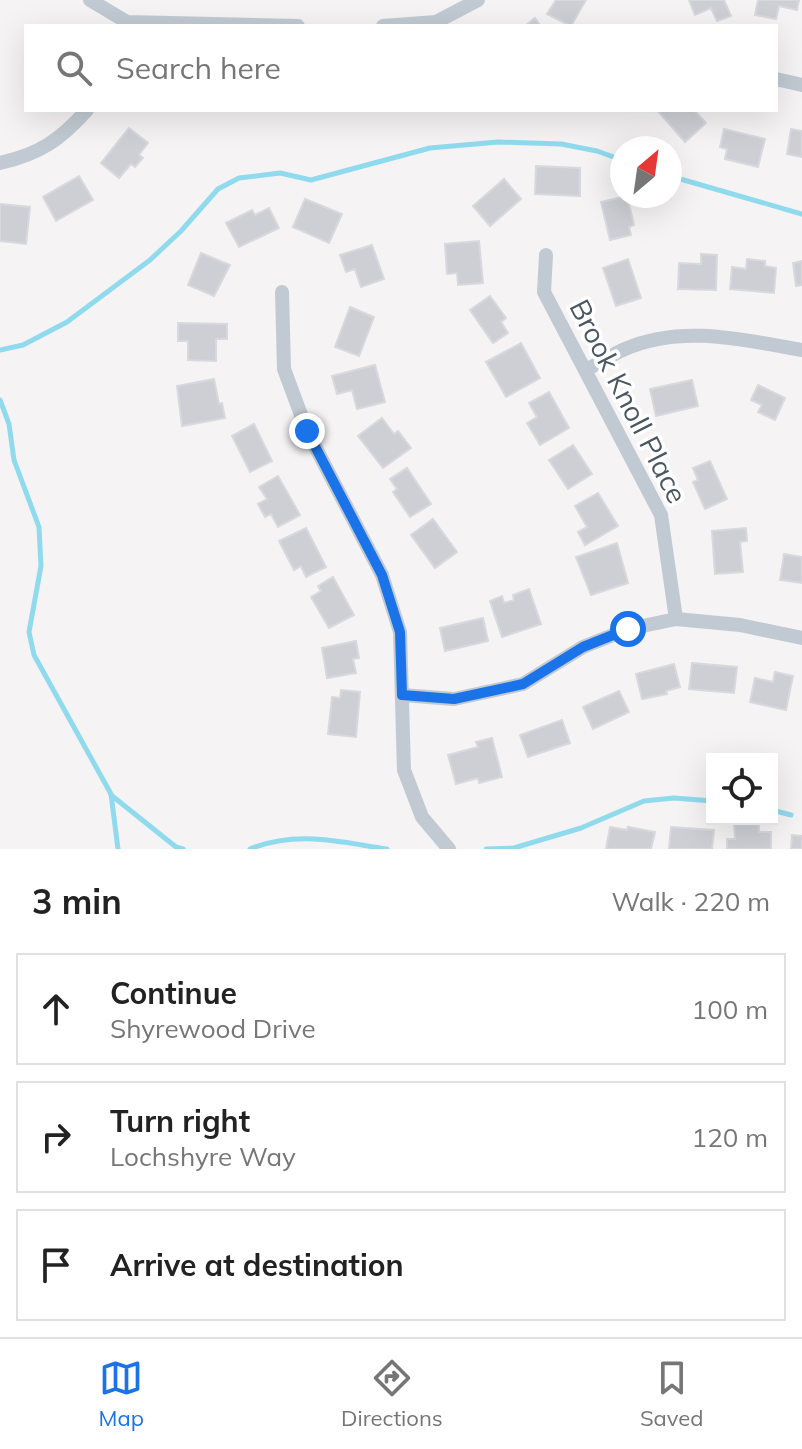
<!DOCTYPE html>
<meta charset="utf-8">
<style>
:root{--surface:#fff;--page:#f6f6f6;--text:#222;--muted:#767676;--line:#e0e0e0;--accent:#1a73e8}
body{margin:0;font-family:Mulish,sans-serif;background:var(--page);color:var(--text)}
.controls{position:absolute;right:24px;bottom:24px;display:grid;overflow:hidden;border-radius:0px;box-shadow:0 8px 32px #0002}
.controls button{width:72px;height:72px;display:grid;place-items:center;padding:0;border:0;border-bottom:2px solid var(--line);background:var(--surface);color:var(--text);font:40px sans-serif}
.compass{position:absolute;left:610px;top:136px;width:72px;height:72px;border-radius:50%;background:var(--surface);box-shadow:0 8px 32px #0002;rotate:29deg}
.stop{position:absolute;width:24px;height:24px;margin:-18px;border:6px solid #1a73e8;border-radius:50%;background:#fff}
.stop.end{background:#1a73e8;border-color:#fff;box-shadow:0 2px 8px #0008}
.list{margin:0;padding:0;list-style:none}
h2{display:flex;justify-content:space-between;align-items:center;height:104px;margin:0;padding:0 32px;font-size:34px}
h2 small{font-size:26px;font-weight:400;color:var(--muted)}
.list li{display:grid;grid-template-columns:52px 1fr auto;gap:24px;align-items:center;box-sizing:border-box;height:112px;margin:0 16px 16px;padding:0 16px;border:2px solid var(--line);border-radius:0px}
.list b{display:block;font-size:30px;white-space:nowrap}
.list p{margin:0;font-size:26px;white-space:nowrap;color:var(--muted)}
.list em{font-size:26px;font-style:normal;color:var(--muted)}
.icon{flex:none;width:44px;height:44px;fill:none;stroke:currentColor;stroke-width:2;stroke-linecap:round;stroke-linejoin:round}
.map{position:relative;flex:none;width:802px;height:849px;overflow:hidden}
.search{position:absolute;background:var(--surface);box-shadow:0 8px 32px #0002;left:24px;right:24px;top:24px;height:88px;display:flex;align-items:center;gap:20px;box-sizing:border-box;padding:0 28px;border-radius:0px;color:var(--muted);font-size:30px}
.sheet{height:488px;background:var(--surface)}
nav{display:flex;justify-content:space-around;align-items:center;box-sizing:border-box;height:112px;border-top:2px solid var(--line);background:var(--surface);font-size:22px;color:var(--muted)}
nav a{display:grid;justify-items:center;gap:4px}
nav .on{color:var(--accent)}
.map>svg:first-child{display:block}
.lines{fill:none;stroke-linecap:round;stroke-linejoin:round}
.stream{stroke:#90daee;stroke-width:5}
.building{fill:#cdcfd5;stroke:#d7d9de;stroke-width:2}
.minor{stroke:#c1cad2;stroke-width:14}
.route{stroke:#1a73e8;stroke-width:10}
.labels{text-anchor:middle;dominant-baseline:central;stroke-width:7;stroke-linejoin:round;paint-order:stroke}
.street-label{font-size:28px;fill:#4a5661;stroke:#fff}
</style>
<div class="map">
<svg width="802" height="849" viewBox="0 0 802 849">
<rect width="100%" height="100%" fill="#f5f3f3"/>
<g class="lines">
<g class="stream">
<path d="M670,176L802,214"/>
<path d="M0,350L23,345L67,322L150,260L181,231L218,189L239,178L280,173L311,180L430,148L498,142L561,144L597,151L622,160"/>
<path d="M0,400L9,424L14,460L39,527L41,566L29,632L34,655L111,794L118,849"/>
<path d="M111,795L176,847L183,849"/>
<path d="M772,810L791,815"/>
<path d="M250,849C297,830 339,842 387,849"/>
<path d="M486,849L514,848L581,828L644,801L674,798L712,801"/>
</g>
</g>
<g class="building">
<path d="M556,0H586L571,26L547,14Z"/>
<path d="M689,0H724L731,16L717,21L711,8L695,15Z"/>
<path d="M758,0H799L797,10L779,6L776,19L755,15Z"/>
<path d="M535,18L541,26H525Z"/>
<path d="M657,110H694L706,123L685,142Z"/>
<path d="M129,128L148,143L139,155L143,158L135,167L131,164L119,178L101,163Z"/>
<path d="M724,129L765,139L758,167L725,159L727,149L720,147Z"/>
<path d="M791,129L802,131V157L787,154Z"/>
<path d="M536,166L580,168V196L535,194Z"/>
<path d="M79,176L93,200L56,221L43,197Z"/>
<path d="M504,179L521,199L490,226L473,206Z"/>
<path d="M627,196L634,225L629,227L631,235L610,240L601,202Z"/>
<path d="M305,199L342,214L329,243L293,227Z"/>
<path d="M0,204L30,207L26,244L0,241Z"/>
<path d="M269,208L279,228L239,247L226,223L252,210L255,215Z"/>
<path d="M479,241L483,283L458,285L457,273L447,274L445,244Z"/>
<path d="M372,245L384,279L361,287L355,269L346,272L340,255Z"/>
<path d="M201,253L230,265L214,296L188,285Z"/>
<path d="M701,254L717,255L716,290L678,289L679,263L701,264Z"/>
<path d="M628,259L641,298L616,306L603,268Z"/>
<path d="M747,259L765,261V266L776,268L774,293L730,289L732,267L746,269Z"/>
<path d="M802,261V285L796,286L793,263Z"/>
<path d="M490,296L506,318L501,322L508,333L493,343L470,310Z"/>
<path d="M350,307L374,317L359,356L335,347Z"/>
<path d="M178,323L227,324V339H216V361L188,360V341H178Z"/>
<path d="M521,343L540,378L506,397L486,362Z"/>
<path d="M375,365L385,402L357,409L352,390L337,394L332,376Z"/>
<path d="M214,379L219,404L222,403L225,418L182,426L177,386Z"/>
<path d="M692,380L698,406L656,416L650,389Z"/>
<path d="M758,385L785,398L775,420L758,412L762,405L751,400Z"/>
<path d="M549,392L569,428L540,445L527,423L537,417L529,403Z"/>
<path d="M382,418L394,434L398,431L411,448L383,468L358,436Z"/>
<path d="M254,424L272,461L250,472L232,436Z"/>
<path d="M573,445L592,474L568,489L549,460Z"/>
<path d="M710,461L727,499L705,509L693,482L698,480L693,468Z"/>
<path d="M407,468L431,504L410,517L393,492L397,489L390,479Z"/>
<path d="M278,476L300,515L278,527L271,514L265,517L258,504L267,499L259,487Z"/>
<path d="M598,493L618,526L585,545L578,532L587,527L575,506Z"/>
<path d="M433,519L457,552L435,568L411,535Z"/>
<path d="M306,528L326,567L306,577L301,566L294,570L279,541Z"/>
<path d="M746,528L747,541L740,542L743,572L715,574L712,531Z"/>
<path d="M617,543L628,583L591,595L576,557Z"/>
<path d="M784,554L802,557V583L780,580Z"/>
<path d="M333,577L354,615L329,628L311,597L321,591L318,586Z"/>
<path d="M529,589L541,624L502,637L490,601L502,596L504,603L514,600L513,595Z"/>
<path d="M483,618L488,641L445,651L440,628Z"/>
<path d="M356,641L359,658L353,659L356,673L327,678L322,648Z"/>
<path d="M692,663L737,667L734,693L689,689Z"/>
<path d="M674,664L680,687L666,691L667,694L642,699L636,674Z"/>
<path d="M775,672L793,676L786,710L750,702L755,678L773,682Z"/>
<path d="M341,690L360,692L356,737L328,734L332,697L340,698Z"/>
<path d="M619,691L629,712L593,729L583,707Z"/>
<path d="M562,720L570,743L528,757L520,735Z"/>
<path d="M492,738L502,777L479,783L478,778L456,784L448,755L478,747L476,742Z"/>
<path d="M734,824H759V832H771V849H727V839H735Z"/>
<path d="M610,827L627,830L628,827L655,832L651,849H606Z"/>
<path d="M671,827L714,830L712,849H669Z"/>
<path d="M792,835L802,836V849H791Z"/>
</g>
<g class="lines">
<g class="minor">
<path d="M90,0L127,22L298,26"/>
<path d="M383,26L436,22L478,0"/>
<path d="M776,79L802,85"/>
<path d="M0,163C40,154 60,140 87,110"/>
<path d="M546,255L544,292L661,515L676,619"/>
<path d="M282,292L284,369L307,431L382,575L400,632L404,770L422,817L449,849"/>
<path d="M586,370C599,363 611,355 625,349C682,324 744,340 802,350"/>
<path d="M402,695L454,699L523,684L583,647L628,629L676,619L740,625L802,638"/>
</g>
</g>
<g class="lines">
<path class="route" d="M307,431L382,575L400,632L402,695L454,699L523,684L583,647L628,629"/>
</g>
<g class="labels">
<g class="street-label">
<text transform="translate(629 401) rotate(63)">Brook Knoll Place</text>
</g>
</g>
</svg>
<div class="controls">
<button><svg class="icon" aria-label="locate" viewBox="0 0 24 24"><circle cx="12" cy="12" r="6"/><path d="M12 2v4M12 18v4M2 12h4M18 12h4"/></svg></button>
</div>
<svg class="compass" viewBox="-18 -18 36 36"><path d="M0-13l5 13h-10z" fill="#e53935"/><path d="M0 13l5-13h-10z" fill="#767676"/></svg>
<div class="stop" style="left:628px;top:629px"></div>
<div class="stop end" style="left:307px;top:431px"></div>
<div class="search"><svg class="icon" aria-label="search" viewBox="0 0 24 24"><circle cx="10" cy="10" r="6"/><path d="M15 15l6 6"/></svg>Search here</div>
</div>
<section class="sheet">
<h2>3 min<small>Walk · 220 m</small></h2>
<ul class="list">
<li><svg class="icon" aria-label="ahead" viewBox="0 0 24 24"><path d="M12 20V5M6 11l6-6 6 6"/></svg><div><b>Continue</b><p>Shyrewood Drive</p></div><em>100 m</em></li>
<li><svg class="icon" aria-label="right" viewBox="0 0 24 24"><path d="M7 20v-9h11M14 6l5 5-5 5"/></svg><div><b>Turn right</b><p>Lochshyre Way</p></div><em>120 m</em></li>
<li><svg class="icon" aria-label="arrive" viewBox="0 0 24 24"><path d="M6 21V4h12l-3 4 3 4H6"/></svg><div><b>Arrive at destination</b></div></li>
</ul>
</section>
<nav>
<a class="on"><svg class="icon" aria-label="map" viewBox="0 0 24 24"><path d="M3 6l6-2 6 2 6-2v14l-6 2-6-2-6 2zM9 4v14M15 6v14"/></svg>Map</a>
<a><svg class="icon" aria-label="directions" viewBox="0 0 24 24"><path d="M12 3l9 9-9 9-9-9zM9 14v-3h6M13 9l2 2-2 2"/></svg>Directions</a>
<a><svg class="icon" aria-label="saved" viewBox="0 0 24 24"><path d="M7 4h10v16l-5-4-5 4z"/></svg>Saved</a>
</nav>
